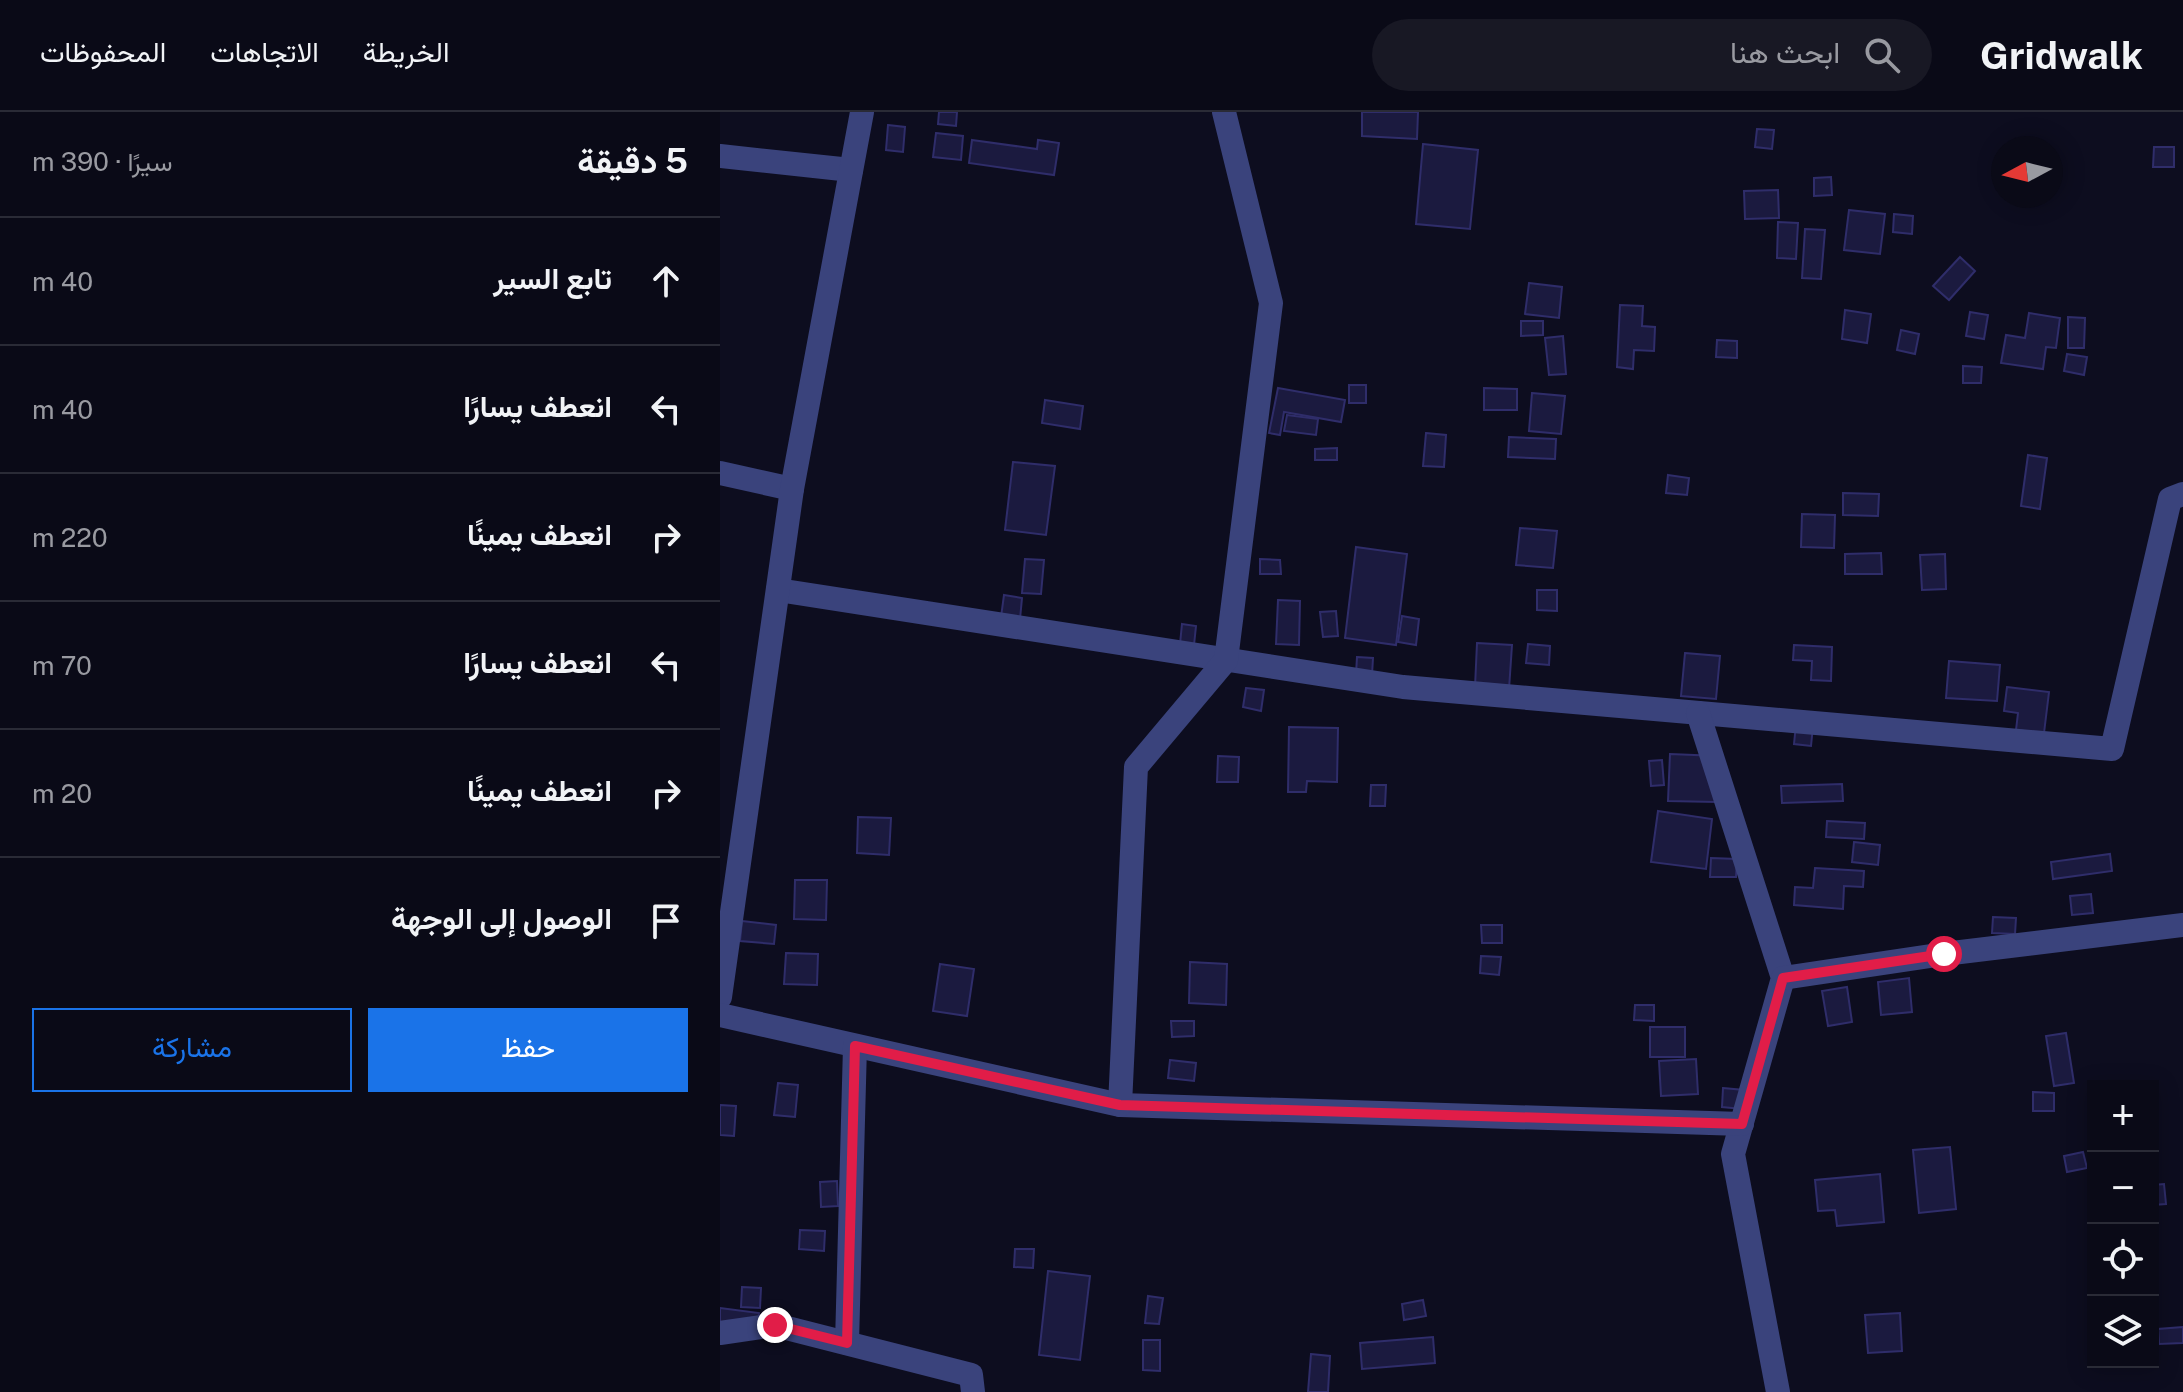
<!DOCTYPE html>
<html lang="ar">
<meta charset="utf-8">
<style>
:root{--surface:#0a0a17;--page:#181824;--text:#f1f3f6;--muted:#999aa1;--line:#2a2b36;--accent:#1a73e8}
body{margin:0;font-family:"Public Sans",Vazirmatn,sans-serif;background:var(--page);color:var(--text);direction:rtl}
.controls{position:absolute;right:24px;bottom:24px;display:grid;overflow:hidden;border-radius:0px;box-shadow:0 4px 20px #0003}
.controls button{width:72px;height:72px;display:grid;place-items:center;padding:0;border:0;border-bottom:2px solid var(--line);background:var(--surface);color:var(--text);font:40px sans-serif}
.compass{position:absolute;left:1271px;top:24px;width:72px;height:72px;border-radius:50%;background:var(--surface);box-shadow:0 4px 20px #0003;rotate:263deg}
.stop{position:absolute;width:24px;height:24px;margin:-18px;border:6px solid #e11d48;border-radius:50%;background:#fff}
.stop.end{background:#e11d48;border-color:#fff;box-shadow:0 2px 8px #0008}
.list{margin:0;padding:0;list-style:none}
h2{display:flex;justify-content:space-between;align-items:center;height:104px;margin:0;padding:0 32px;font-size:34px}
h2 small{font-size:26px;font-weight:400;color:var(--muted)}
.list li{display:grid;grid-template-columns:52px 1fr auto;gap:24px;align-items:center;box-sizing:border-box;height:128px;padding:0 32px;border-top:2px solid var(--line)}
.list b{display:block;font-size:30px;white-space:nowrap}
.list em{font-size:26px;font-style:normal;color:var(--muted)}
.actions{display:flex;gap:16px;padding:24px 32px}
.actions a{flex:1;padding:18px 0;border:2px solid var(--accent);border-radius:0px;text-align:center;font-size:28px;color:var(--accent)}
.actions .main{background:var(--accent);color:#fff}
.icon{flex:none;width:44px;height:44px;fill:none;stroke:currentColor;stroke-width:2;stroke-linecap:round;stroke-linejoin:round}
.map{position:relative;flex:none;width:1463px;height:1280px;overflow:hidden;direction:ltr}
header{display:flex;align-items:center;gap:48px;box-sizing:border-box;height:112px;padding:0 40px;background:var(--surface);border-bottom:2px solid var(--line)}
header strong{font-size:38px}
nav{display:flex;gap:44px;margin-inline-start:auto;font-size:28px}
.search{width:560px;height:72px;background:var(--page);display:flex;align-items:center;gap:20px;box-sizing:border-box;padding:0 28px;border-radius:44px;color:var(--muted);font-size:30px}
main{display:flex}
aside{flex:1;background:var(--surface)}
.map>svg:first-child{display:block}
.building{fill:#1b1a3f;stroke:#2f2d6a;stroke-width:2}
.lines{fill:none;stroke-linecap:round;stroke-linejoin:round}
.minor{stroke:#3a437c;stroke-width:24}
.route{stroke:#e11d48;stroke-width:10}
</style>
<header>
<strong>Gridwalk</strong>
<div class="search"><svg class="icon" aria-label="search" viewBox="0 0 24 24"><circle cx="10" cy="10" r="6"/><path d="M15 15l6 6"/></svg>ابحث هنا</div>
<nav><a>الخريطة</a><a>الاتجاهات</a><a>المحفوظات</a></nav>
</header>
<main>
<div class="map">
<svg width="1463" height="1280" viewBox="0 0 1463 1280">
<rect width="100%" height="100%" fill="#0d0d1f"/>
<g class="building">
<path d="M219,0H237L236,14L218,12Z"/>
<path d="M642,0H698L697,27L642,24Z"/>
<path d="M168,13L185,15L183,40L166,38Z"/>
<path d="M1037,17L1054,18L1052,37L1035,35Z"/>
<path d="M216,21L243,24L241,48L213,45Z"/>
<path d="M252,28L317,37L318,28L339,31L334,63L249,51Z"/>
<path d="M703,32L758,38L750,117L696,112Z"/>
<path d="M1434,35H1454V55H1433Z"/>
<path d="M1111,65L1112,83L1094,84V66Z"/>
<path d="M1058,78L1059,106L1025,107L1024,79Z"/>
<path d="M1129,98L1165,102L1160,142L1124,138Z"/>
<path d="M1174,102L1193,104L1192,122L1173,120Z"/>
<path d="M1058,110L1078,111L1076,147L1057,146Z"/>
<path d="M1085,117L1105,118L1101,167L1082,166Z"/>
<path d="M1240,145L1255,159L1229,188L1213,174Z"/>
<path d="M809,171L842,175L839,206L805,202Z"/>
<path d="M900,193L923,194L922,214L935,215L934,239L914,238L913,257L897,255Z"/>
<path d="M1125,198L1151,202L1147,231L1122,227Z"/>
<path d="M1250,200L1268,203L1264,227L1246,224Z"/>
<path d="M1309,201L1340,206L1336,236L1326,235L1323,257L1281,251L1286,223L1305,226Z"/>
<path d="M1348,205L1365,206L1364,236H1348Z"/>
<path d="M801,209H823V223L801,224Z"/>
<path d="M1181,218L1199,222L1195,242L1177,238Z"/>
<path d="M843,224L846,262L829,263L825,226Z"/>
<path d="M997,228L1017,229V246L996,245Z"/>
<path d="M1347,242L1367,245L1364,263L1344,259Z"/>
<path d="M1243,254L1262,255L1261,271H1243Z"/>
<rect x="629" y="273" width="17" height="18"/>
<path d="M558,276L625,288L621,310L564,300L560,323L549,321Z"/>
<path d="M764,276L797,277V298H764Z"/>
<path d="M812,281L845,284L841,322L809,319Z"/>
<path d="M325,288L363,294L360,317L322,311Z"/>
<path d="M567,303L598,307L596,323L564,319Z"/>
<path d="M706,321L726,323L724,355L703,354Z"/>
<path d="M789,325L836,327L835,347L788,345Z"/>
<path d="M617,336V348H595V337Z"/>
<path d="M1308,343L1327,346L1320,397L1301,394Z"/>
<path d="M293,350L335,354L326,423L285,418Z"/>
<path d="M948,363L969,366L967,383L946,381Z"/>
<path d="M1123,381L1159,382L1158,404L1123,403Z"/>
<path d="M1082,402L1115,403L1114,436L1081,435Z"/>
<path d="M800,416L837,419L833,456L796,453Z"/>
<path d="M636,435L687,442L676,533L625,526Z"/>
<path d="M1161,441L1162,462H1125V442Z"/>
<path d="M1225,442L1226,477L1202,478L1200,443Z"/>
<path d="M305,447L324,448L321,482L302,481Z"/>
<path d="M540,447L560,448L561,462H540Z"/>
<path d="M817,478H837V499L817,498Z"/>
<path d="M284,483L302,486L300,507L281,505Z"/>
<path d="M558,488L580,489L579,533L556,532Z"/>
<path d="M616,499L618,524L603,525L600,500Z"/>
<path d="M682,504L699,507L696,533L678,530Z"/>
<path d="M462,512L476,514L474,533L460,532Z"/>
<path d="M757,531L792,533L789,577L755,575Z"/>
<path d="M808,532L830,534L829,553L806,551Z"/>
<path d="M1074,533L1112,535L1111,569L1091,568L1092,549L1073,548Z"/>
<path d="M965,541L1000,544L996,587L961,584Z"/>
<path d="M637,545L653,546L652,563L636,562Z"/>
<path d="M1229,549L1280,553L1277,589L1226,586Z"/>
<path d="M1287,575L1329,580L1324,621L1296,618L1298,601L1284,599Z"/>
<path d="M526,576L544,578L541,599L523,595Z"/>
<path d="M1076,612L1093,614L1091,634L1074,632Z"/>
<path d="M569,615L618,616L617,670L587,669L586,680H568Z"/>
<path d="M950,642L998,644L996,690L948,689Z"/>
<path d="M498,644L519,645L518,670H497Z"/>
<path d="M942,648L944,673L931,674L929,649Z"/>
<path d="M1122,672L1123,689L1062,691L1061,674Z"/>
<path d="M651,673H666L665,694H650Z"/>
<path d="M938,699L992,707L986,757L931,750Z"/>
<path d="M138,705L171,706L169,743L137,741Z"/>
<path d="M1107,709L1145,711L1144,727L1106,725Z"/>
<path d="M1134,730L1160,733L1158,753L1132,750Z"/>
<path d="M1390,742L1392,759L1333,767L1331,750Z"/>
<path d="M991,746L1017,747L1016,765H990Z"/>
<path d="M1095,756L1144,759L1143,775L1124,774L1123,797L1074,793L1075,775L1093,776Z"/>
<path d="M75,768H107L106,808L74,807Z"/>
<path d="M1371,782L1373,801L1352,803L1350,784Z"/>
<path d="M1273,805L1296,806L1295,822L1272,821Z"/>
<path d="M22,809L56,813L54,832L20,829Z"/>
<path d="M761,813H782V831H762Z"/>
<path d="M66,841L98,842L97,873L64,872Z"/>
<path d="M761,844L781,845L779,863L760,861Z"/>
<path d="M470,850L507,852L506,893L469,891Z"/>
<path d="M220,852L254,857L247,904L213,899Z"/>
<path d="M1189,866L1192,900L1161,903L1158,870Z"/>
<path d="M1127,875L1132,910L1108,914L1102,879Z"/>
<path d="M915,893H934V909L914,908Z"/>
<path d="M451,909H474V924L452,925Z"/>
<rect x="930" y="915" width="35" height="30"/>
<path d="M1346,921L1354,971L1334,974L1326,924Z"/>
<path d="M976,947L978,982L941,984L939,949Z"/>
<path d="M450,948L476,951L474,969L448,966Z"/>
<path d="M58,971L78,973L75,1005L54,1003Z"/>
<path d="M1003,976L1024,978L1022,997L1002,995Z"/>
<path d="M1313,980L1334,981V999H1313Z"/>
<path d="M0,993L16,994L14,1024L0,1023Z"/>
<path d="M1230,1035L1236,1097L1199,1101L1193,1038Z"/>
<path d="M1363,1040L1367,1056L1347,1060L1344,1044Z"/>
<path d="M1160,1062L1164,1110L1117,1114L1115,1098L1098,1099L1095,1068Z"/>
<path d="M117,1069L118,1094L101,1095L100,1070Z"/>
<path d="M1444,1072L1446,1092L1433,1093V1073Z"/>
<path d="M80,1118L105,1119L104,1139L79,1137Z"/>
<path d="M295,1137H314L313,1156L294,1155Z"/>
<path d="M328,1159L370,1164L360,1248L319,1243Z"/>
<path d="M22,1175L41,1176L40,1196L21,1195Z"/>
<path d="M428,1184L443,1186L439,1212L425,1211Z"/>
<path d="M703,1188L706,1204L684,1208L682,1192Z"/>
<path d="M0,1196L39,1201L37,1222L0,1217Z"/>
<path d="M1180,1201L1182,1239L1148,1241L1145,1203Z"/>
<path d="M1463,1215V1231L1439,1232L1438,1217Z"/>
<path d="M713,1225L715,1251L642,1257L640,1231Z"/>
<path d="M423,1228H440V1259L423,1258Z"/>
<path d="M591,1242L610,1244L608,1280H588Z"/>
</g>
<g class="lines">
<g class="minor">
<path d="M0,44L131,58"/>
<path d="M0,361L72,377"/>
<path d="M58,478L683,575L1392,637L1450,387L1463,382"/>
<path d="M978,601L1063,866L1013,1042L1058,1280"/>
<path d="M1063,866L1224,842L1463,813"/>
<path d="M0,885L72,377L142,0"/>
<path d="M0,903L400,993L1022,1012"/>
<path d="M400,993L416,655L506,548L551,191L504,0"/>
<path d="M0,1221L55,1213L251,1263L253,1280"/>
<path d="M127,1231L135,934"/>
</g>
</g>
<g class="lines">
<path class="route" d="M55,1213L127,1231L135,934L400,993L1022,1012L1063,866L1224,842"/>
</g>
</svg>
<div class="controls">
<button>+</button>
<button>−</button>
<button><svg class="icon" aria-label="locate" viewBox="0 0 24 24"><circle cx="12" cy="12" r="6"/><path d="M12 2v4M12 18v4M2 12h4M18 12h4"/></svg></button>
<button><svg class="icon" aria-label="layers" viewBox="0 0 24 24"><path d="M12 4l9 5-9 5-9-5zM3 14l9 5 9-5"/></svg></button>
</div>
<svg class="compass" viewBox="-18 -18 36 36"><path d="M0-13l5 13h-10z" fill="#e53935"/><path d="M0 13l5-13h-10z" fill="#999aa1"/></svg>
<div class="stop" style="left:1224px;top:842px"></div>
<div class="stop end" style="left:55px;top:1213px"></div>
</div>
<aside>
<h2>5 دقيقة<small>سيرًا · 390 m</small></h2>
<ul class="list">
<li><svg class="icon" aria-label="ahead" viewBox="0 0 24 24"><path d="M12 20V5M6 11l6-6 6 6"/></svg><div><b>تابع السير</b></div><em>40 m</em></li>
<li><svg class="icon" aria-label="left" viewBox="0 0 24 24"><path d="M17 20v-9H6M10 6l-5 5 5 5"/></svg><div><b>انعطف يسارًا</b></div><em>40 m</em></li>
<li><svg class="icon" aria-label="right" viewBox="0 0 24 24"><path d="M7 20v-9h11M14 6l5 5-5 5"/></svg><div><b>انعطف يمينًا</b></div><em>220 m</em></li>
<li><svg class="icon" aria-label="left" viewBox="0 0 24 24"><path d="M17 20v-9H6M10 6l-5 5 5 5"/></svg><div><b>انعطف يسارًا</b></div><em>70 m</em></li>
<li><svg class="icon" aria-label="right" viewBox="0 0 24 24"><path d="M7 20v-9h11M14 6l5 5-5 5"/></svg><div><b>انعطف يمينًا</b></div><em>20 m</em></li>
<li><svg class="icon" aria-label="arrive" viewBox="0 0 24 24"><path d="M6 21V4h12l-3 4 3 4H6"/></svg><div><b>الوصول إلى الوجهة</b></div></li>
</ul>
<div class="actions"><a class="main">حفظ</a><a>مشاركة</a></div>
</aside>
</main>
